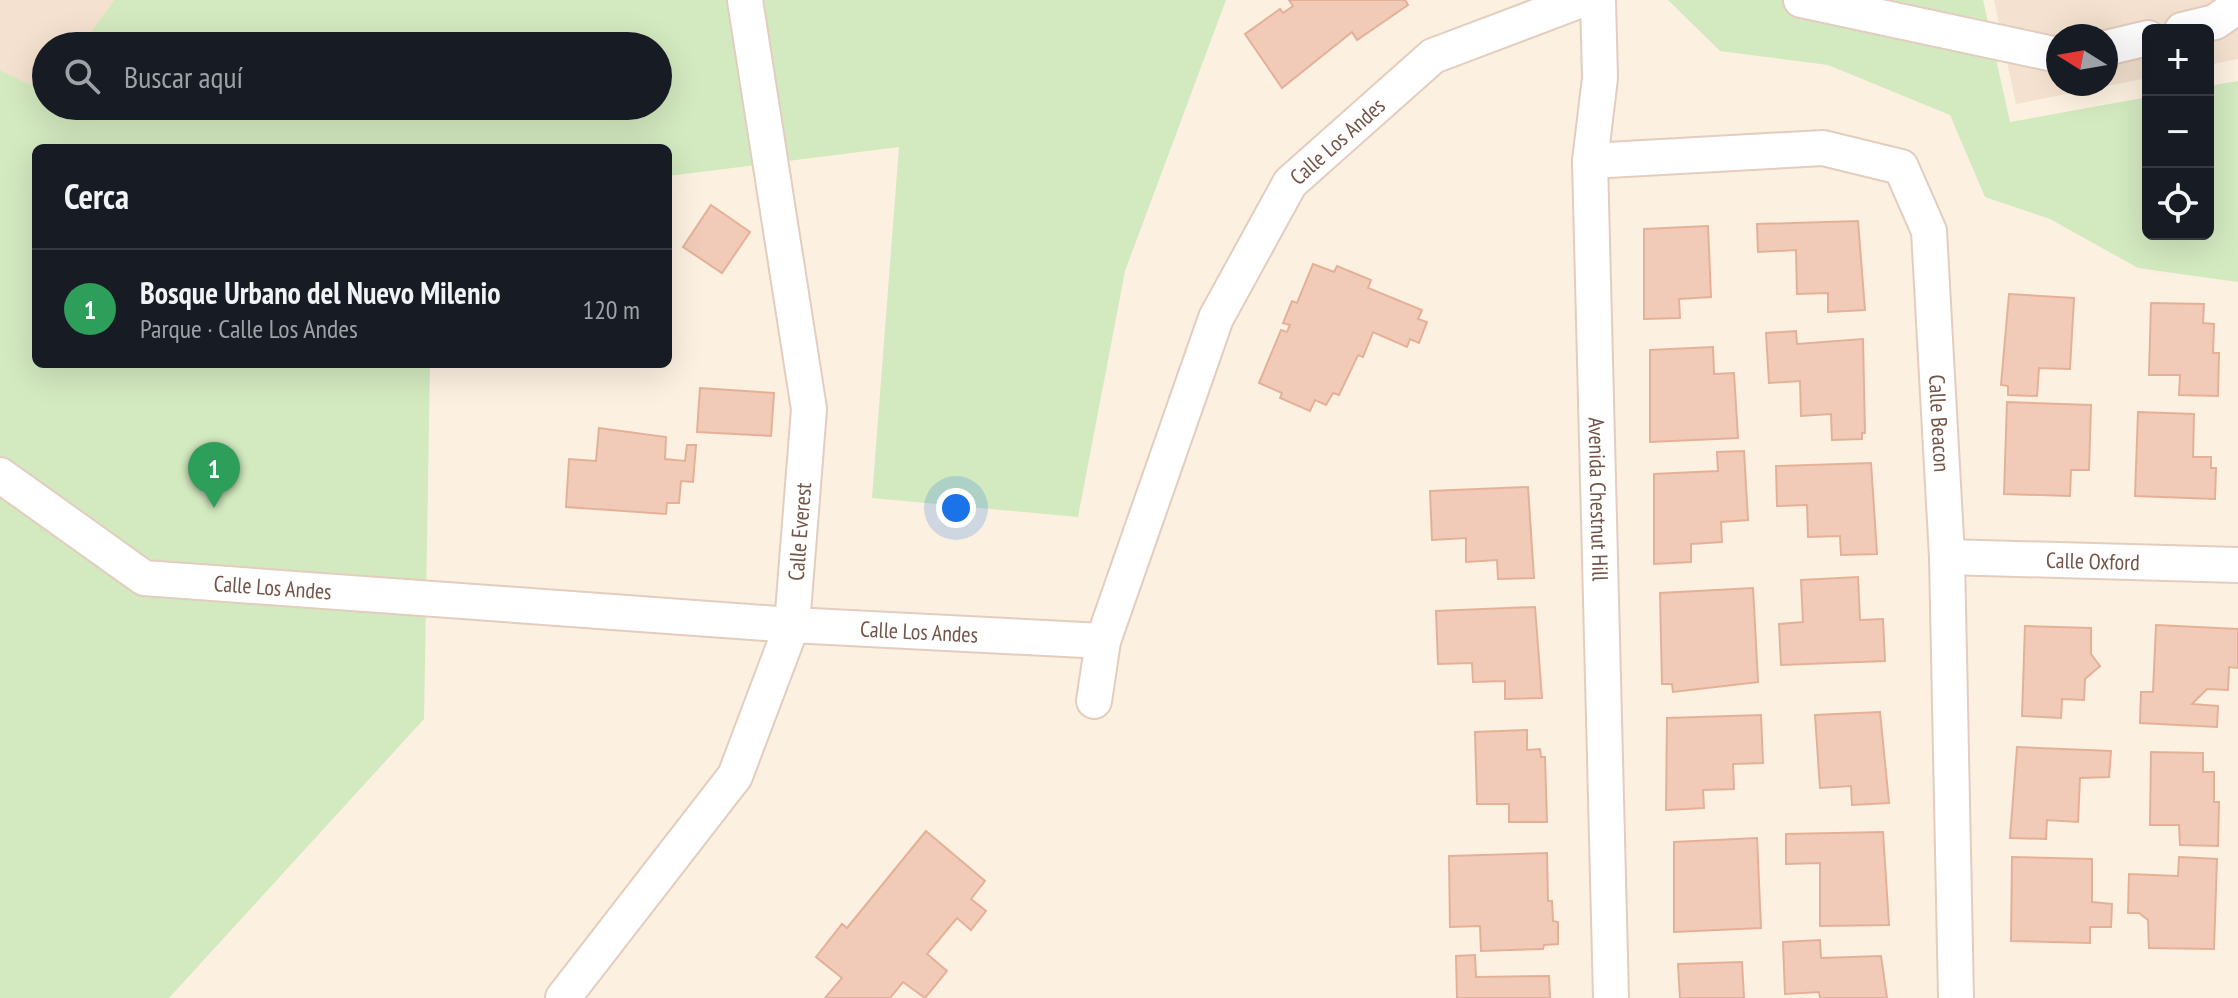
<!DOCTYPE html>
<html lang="es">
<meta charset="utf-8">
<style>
:root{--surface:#171b24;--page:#242831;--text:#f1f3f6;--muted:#9ea1a6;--line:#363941;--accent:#e85e44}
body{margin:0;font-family:"PT Sans Narrow",sans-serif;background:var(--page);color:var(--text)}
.controls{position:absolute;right:24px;top:24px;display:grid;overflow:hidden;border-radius:12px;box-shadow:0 8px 32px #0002}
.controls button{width:72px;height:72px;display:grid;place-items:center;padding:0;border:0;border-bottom:2px solid var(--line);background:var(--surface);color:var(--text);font:40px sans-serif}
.compass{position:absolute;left:2046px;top:24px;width:72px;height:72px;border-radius:50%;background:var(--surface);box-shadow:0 8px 32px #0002;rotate:281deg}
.you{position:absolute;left:956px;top:508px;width:28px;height:28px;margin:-20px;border:6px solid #fff;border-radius:50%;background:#1a73e8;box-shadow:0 0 0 12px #1a73e833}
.badge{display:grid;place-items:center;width:52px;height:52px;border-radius:50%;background:var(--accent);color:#fff;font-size:26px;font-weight:700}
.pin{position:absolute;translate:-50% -66px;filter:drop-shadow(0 2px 4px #0008)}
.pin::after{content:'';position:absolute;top:42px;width:28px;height:24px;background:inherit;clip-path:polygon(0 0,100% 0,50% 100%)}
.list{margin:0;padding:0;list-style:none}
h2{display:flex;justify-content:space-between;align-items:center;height:104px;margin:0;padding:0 32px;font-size:34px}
h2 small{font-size:26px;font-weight:400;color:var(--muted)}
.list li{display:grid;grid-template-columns:52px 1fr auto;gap:24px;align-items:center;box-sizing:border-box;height:120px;padding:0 32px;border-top:2px solid var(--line)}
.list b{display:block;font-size:30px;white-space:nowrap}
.list p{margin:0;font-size:26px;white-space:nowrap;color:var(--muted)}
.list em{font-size:26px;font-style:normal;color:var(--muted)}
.icon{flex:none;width:44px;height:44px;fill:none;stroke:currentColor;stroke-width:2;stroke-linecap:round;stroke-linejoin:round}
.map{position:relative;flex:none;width:2238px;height:998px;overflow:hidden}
.search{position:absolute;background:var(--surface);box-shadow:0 8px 32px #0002;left:32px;top:32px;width:640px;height:88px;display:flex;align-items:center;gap:20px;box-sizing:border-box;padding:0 28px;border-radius:44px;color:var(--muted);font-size:30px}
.panel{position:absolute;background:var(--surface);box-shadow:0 8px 32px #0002;left:32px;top:144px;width:640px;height:224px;border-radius:12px}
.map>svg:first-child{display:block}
.residential{fill:#f4e1cf;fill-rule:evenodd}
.green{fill:#d3e9bf}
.building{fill:#f2cbb8;stroke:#e4b198;stroke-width:2}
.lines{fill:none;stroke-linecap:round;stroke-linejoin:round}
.street-casing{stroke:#e2cdbf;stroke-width:38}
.street{stroke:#fff;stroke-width:34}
.labels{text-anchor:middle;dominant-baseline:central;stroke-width:8;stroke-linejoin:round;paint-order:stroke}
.street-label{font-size:22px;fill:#735448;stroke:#fff4e6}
</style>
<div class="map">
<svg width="2238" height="998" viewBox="0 0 2238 998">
<rect width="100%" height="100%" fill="#fcf0e0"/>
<g class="residential">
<path d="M0,0H114L81,46H46V92L0,70Z"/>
<path d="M1994,0H2238V59L2208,65V30H2148V78L2016,104ZM2058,36H2106V84H2058Z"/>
</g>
<g class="green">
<path d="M114,0H1226L1125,271L1078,517L872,498L899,147L668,176V148H36V364H430L424,719L169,998H0V70L46,92V106H658V46H81Z"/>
<path d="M1668,0H1983L2010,122L2148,97V234H2208V86L2238,81V282L2138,268L2050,219L1985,197L1950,115L1828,65L1720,51Z"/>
</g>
<g class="building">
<path d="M1289,0H1405L1408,5L1357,40L1352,32L1282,88L1245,34L1280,9L1283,13L1293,6Z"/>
<path d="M711,205L750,232L722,273L683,247Z"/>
<path d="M1858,221L1865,310L1828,312V293L1797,294L1796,250L1758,252L1757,224Z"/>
<path d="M1708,226L1711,297L1679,299L1680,318L1644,319V229Z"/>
<path d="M1313,264L1334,272L1337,266L1371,280L1368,288L1422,310L1418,319L1427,322L1419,343L1410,339L1407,347L1373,332L1363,357L1358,355L1339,395L1333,393L1326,405L1315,400L1310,411L1280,398L1282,393L1259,383L1281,330L1287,332L1290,325L1283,323L1292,301L1297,303Z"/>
<path d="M2009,294L2074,298L2070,369L2039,368L2037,396L2008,395V386L2001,385Z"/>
<path d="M2151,303L2204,304L2203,323L2214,324L2213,353H2219L2218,396L2179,395L2180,375H2149Z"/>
<path d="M1796,331L1797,344L1863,339L1865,433H1862V439L1832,440L1831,414L1801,416L1800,381L1769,383L1766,333Z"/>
<path d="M1713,347L1714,374L1734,373L1738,438L1650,442V350Z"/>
<path d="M700,388L774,393L771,436L697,432Z"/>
<path d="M2007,402L2091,405L2089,470H2071L2070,496L2004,494Z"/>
<path d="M2138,412L2194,414L2193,457H2211V468H2216L2215,499L2135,496Z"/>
<path d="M599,428L666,437L665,459L685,461L687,445H696L693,482L681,481L679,503H667L666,514L566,507L569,459L596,461Z"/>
<path d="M1744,451L1748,520L1721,522L1722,542L1691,544V562L1654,564V474L1718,471L1717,452Z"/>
<path d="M1871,463L1877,554L1841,555L1840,536L1808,537L1807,505L1777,506L1776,466Z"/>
<path d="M1528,487L1534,578L1498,579L1497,560L1466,562V538L1432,540L1430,491Z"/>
<path d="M1858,577L1860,620L1883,619L1885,661L1781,665L1779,624L1803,622L1801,580Z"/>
<path d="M1753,588L1758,682L1673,692L1672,684H1662L1660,593Z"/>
<path d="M1535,607L1542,698L1505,699V681L1473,682L1472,663L1438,664L1436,611Z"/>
<path d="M2156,625L2238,629V668L2229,667L2228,690L2207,689L2192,704L2218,706L2217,727L2140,723L2141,692H2153Z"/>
<path d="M2025,626L2091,628V654L2100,666L2085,679L2084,700L2062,699L2061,718L2022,716Z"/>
<path d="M1880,712L1889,803L1852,805L1851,786L1820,788L1815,715Z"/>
<path d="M1761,715L1763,763L1733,764L1734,789L1703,790L1704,808L1666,810L1667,718Z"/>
<path d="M1527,730V750L1540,749L1541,757H1545L1547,822H1509V804H1477L1475,732Z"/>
<path d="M2017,747L2111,751L2109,777L2080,778L2078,822L2047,820L2046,839L2010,838Z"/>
<path d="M2151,752L2203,753V772H2214V802H2219L2218,846L2180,845L2179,825H2150Z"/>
<path d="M926,831L985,881L971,899L986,911L971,930L957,918L927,954L947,971L925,998L903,982L890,998H825L842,978L816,957L842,924L847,928Z"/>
<path d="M1883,832L1889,925L1820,926V863L1786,864V834Z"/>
<path d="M1757,838L1761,928L1674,932V842Z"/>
<path d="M1547,853L1548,901H1552L1553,921L1558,922V944L1544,945L1543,949L1481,951L1480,926L1450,927L1449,856Z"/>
<path d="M2012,857L2092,859V902L2112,904L2111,927H2090V943L2011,941Z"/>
<path d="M2179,857L2217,859L2214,949L2149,948L2148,920L2139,913H2128L2129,874L2178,876Z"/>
<path d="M1820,940L1821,958L1881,956L1887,998H1820L1819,992L1785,994L1783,942Z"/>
<path d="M1475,955L1476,977L1549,976L1550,998H1457L1456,956Z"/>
<path d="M1742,962L1744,998H1680L1678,964Z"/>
</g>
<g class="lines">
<defs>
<g id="street">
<path id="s1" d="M1598,0L1600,78L1590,161L1611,998"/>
<path d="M1801,0L2058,55"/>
<path d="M2182,30L2215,22L2238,6"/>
<path d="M2106,48L2148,38"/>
<path id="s2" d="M1590,161L1823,148L1901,167L1929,231L1947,557L1956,998"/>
<path id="s3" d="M0,475L144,578L792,625L1103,641"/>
<path id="s4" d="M1947,557L2238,565"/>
<path id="s5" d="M1094,701L1103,641L1216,318L1290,183L1433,56L1581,0"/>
<path id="s6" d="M563,998L735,776L792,625L809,409L745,0"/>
</g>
</defs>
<use href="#street" class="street-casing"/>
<use href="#street" class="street"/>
</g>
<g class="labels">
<g class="street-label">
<text stroke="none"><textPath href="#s5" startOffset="620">Calle Los Andes</textPath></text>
<text stroke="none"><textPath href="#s2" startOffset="576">Calle Beacon</textPath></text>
<text stroke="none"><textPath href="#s1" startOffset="500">Avenida Chestnut Hill</textPath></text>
<text stroke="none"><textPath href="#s6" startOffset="536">Calle Everest</textPath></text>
<text stroke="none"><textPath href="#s4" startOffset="146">Calle Oxford</textPath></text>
<text stroke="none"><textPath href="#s3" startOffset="306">Calle Los Andes</textPath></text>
<text stroke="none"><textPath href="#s3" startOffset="954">Calle Los Andes</textPath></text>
</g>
</g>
</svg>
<div class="controls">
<button>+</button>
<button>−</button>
<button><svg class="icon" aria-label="locate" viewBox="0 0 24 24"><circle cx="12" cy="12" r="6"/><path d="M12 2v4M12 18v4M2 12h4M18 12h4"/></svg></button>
</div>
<svg class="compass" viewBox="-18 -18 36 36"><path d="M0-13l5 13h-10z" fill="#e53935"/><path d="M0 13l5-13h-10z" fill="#9ea1a6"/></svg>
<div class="you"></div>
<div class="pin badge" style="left:214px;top:508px;background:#2e9e5b">1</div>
<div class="search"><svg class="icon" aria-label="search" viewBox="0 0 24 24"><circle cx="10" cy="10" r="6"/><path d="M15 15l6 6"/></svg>Buscar aquí</div>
<section class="panel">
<h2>Cerca<small></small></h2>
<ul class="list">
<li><span class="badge" style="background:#2e9e5b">1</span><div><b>Bosque Urbano del Nuevo Milenio</b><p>Parque · Calle Los Andes</p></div><em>120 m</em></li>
</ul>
</section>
</div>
